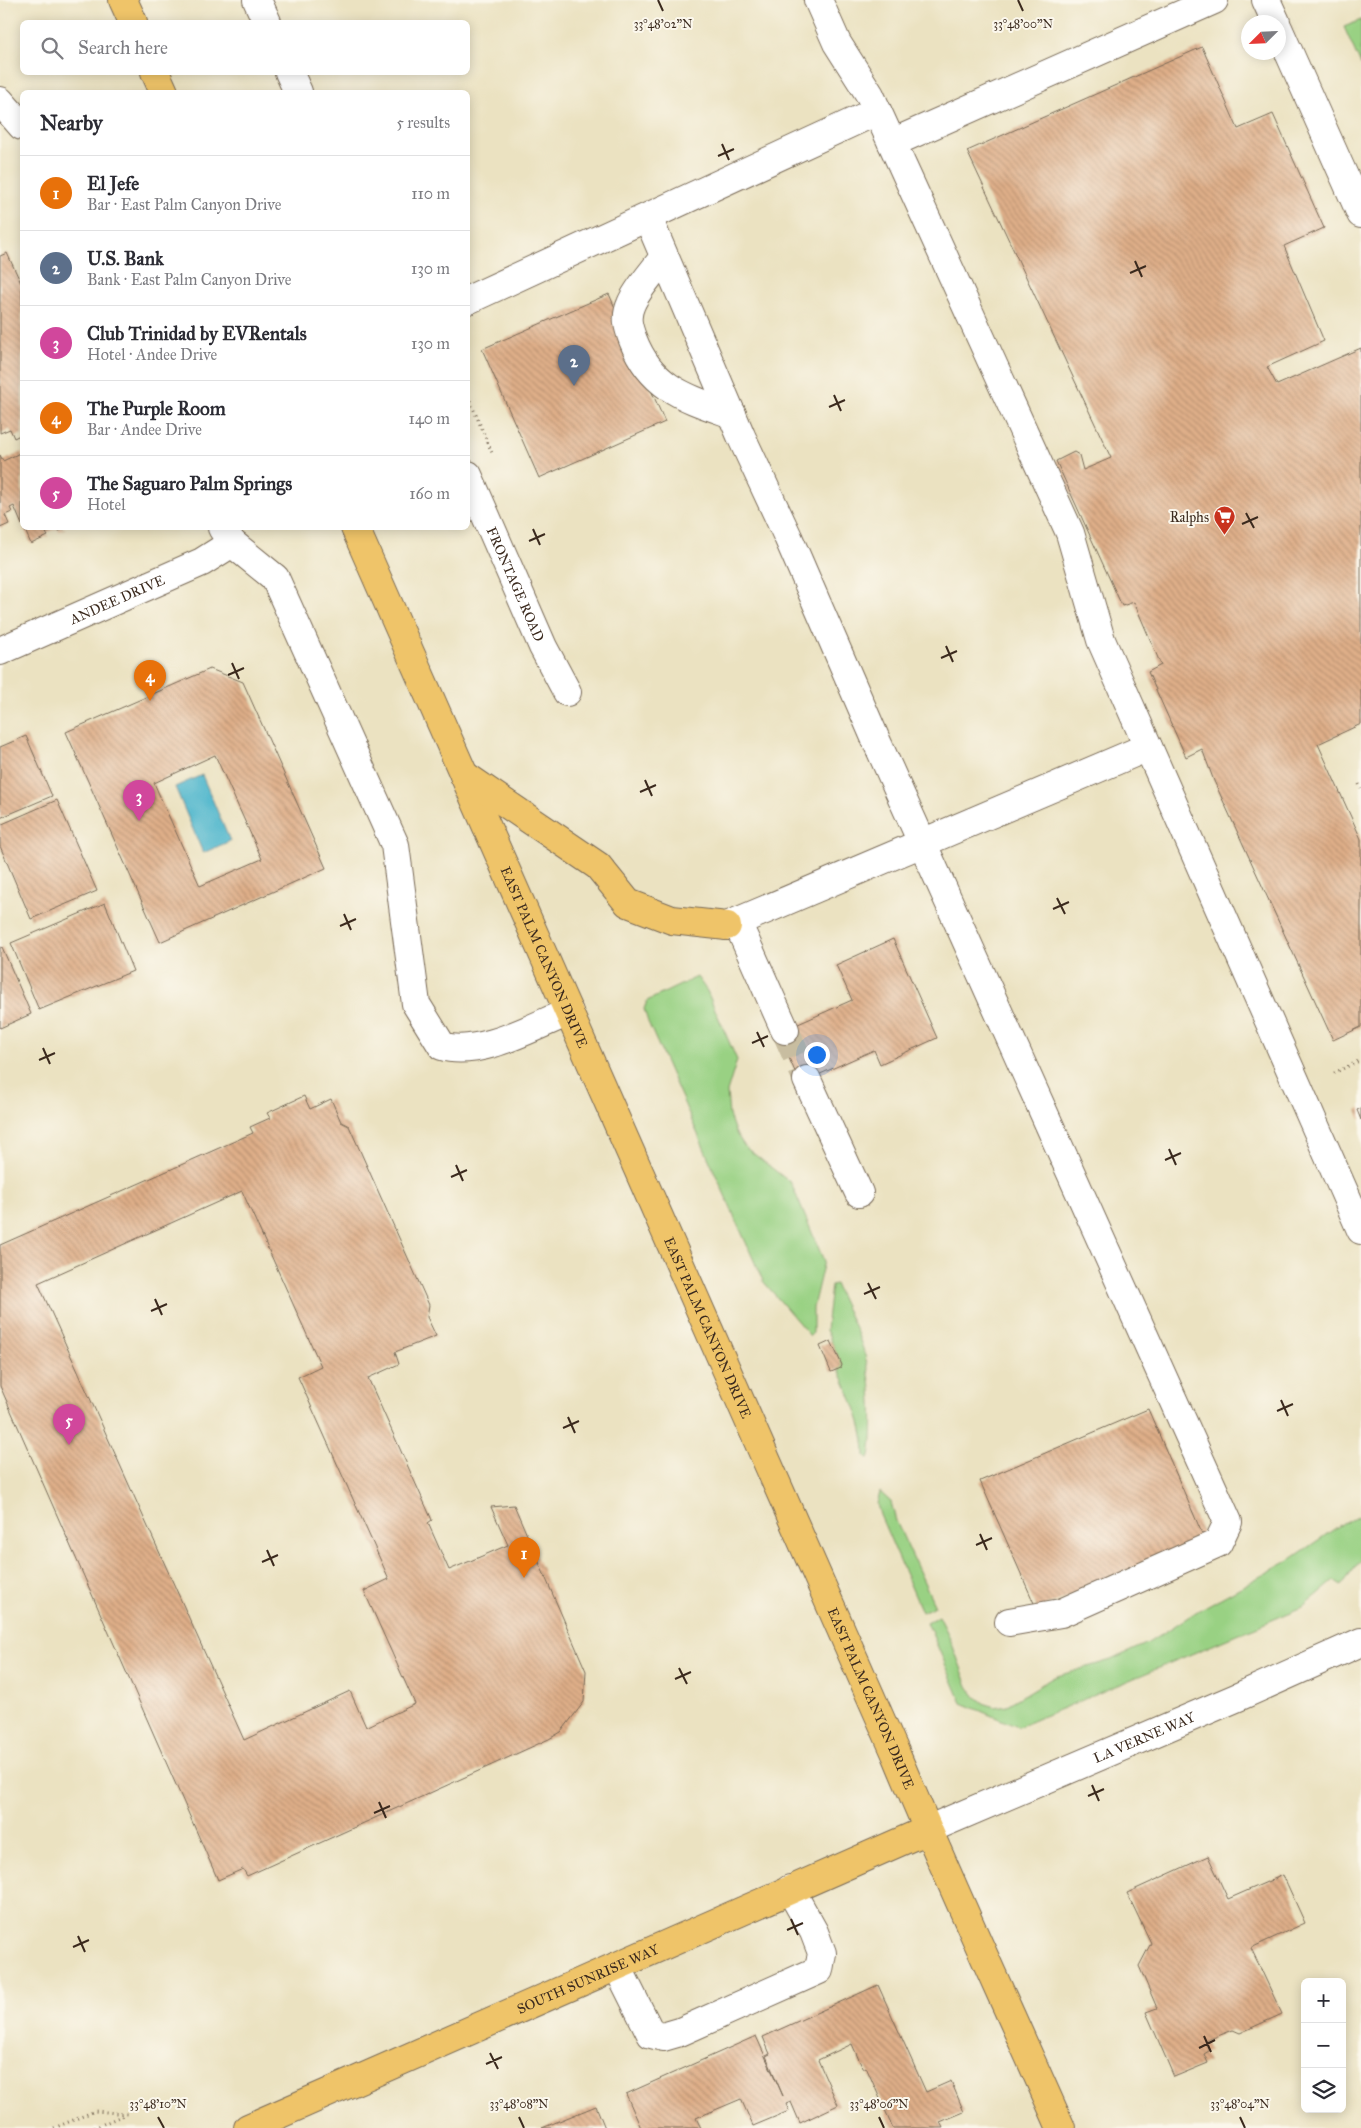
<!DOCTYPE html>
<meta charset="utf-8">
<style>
:root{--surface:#fff;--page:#f7f7f7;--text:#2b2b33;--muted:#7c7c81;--line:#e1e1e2;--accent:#c8321e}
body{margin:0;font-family:"IM FELL Great Primer",serif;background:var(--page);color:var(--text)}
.controls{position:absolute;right:15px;bottom:15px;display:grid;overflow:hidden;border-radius:8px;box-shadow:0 2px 12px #0003}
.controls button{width:45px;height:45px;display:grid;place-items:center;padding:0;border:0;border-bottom:1px solid var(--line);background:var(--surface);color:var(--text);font:25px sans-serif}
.compass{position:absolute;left:1241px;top:15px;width:45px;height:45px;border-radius:50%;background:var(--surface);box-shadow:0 2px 12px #0003;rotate:246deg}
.you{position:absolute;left:816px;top:1054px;width:18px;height:18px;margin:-12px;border:4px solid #fff;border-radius:50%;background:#1a73e8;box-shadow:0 0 0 8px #1a73e833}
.badge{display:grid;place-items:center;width:32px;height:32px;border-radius:50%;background:var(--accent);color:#fff;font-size:16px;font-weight:700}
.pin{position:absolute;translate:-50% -41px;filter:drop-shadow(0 1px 2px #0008)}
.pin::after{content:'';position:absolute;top:26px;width:18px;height:15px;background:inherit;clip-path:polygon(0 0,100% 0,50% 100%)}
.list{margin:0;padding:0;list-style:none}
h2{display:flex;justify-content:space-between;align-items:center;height:65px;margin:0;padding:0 20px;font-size:21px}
h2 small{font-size:16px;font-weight:400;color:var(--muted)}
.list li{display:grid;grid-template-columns:32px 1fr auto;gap:15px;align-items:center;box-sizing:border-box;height:75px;padding:0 20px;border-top:1px solid var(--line)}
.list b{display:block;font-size:19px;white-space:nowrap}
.list p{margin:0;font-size:16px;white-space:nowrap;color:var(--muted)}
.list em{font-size:16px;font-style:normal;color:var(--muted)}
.icon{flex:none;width:28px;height:28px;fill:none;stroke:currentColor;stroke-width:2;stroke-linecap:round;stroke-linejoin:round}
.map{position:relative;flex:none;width:1361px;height:2128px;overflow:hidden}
.search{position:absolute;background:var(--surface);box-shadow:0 2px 12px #0003;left:20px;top:20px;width:450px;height:55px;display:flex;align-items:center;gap:12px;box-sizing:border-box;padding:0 18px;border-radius:8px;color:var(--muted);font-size:19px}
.panel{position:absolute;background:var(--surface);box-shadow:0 2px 12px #0003;left:20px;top:90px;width:450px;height:440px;border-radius:8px}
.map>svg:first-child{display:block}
.green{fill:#99d183;stroke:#6a7e50}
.water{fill:#4eb6cc;stroke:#447075}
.building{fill:url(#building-back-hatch);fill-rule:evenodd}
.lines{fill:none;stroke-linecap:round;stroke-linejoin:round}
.minor-tunnel{stroke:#c8bda0;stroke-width:28;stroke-dasharray:28 14;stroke-linecap:butt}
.minor-casing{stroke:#796a57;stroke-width:30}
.major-casing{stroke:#796a57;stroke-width:30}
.path{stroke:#796a57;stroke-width:3;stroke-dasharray:1 4;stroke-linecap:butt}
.minor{stroke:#fff;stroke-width:28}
.major{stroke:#efc469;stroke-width:28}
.ticks{fill:none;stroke:#3b2a1e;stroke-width:2}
.labels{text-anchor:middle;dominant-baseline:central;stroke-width:4;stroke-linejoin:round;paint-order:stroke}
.poi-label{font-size:14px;fill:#3b2a1e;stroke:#fbf7ec;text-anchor:end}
.street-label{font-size:14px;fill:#3b2a1e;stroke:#fbf7ec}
.ticks-label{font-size:12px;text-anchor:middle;fill:#3b2a1e;stroke:#fbf7ec;stroke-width:4;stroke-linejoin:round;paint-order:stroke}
</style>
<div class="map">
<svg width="1361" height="2128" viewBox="0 0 1361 2128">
<defs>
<pattern id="building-back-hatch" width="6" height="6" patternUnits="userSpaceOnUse" patternTransform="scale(1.25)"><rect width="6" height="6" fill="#dfaf89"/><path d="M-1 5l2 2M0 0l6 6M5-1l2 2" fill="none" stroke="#b68f6f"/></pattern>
</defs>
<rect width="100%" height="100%" fill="#fbf7ec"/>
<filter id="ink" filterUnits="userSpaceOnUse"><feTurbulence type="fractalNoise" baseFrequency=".02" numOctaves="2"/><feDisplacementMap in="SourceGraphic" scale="10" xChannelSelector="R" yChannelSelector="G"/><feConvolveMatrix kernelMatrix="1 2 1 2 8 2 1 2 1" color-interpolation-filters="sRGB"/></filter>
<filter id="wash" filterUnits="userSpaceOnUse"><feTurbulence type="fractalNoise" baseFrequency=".0096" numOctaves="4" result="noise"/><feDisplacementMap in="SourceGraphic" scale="20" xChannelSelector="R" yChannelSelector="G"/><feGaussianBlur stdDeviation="1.12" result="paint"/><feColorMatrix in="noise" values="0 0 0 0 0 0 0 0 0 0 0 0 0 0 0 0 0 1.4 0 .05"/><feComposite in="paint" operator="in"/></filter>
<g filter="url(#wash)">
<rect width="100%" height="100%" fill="#ebe2c1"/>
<g class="green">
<path d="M1361,20V65L1344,27Z"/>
<path d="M697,977L707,991L737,1060L727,1092L729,1115L735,1132L745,1147L791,1183L824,1261L813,1307V1333L810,1336L763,1281L648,1022L644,1009L647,1001Z"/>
<path d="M835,1284C843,1304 854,1323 861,1343C873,1375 875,1424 870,1457L868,1458L865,1456C865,1424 851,1398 839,1369L842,1365L826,1330L831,1285Z"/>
<path d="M880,1492L891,1502L896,1521L935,1606L922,1612L880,1515L877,1504Z"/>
<path d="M1361,1516V1560L1341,1586L1334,1581L1303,1607L1018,1727L962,1703L927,1622L939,1616L949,1636L968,1686L975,1696L985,1704L995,1707L1007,1705L1054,1677L1111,1660L1148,1643L1199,1610L1288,1561L1343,1523Z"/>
</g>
<path class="water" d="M202,775L230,841L203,853L175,787Z"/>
<g id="blocks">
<g class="building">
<path d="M1202,47L1238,129L1273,114L1324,228L1284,246L1324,341L1267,367L1277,385L1361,348V724L1318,744L1361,839V1027L1333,1040L1214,781L1202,749L1186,757L1148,672L1161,665L1134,602L1122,606L1056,461L1074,452L1079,455L1083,470L1111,458L967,151Z"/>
<path d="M7,253L21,283L22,282V434L14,438L10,429L0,433V256Z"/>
<path d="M609,294L665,422L539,478L482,349Z"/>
<path d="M22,452V525L14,506L10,508L12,512L5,515L9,524L0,528V455L3,461Z"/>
<path d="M24,528H66L59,531L58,528L46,533L48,536L31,544Z"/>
<path d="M210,669L243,682L326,868L160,942L66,732ZM215,755L262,859L200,886L154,783Z"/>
<path d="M26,736L52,796L0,818V747Z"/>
<path d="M57,800L97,891L31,919L0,846V825Z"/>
<path d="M105,903L133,971L39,1010L11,943Z"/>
<path d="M893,939L937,1038L880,1064L874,1050L800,1083L778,1033L852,1000L836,965Z"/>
<path d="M2,947L31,1014L0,1028V948Z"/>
<path d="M304,1096L310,1109L331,1099L341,1122L349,1126L429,1305L427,1317L436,1336L395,1352L399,1364L368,1378L432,1520L428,1523L449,1570L508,1545L491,1507L514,1505L586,1671L584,1702L561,1732L549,1739L247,1876L243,1869L218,1880L0,1386V1245L253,1133L250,1127L270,1118L267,1113ZM242,1191L321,1366L298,1377L389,1579L364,1591L415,1704L366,1727L350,1691L244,1740L38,1283Z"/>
<path d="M1361,1108V1120L1357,1110Z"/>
<path d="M831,1341L842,1365L841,1368L831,1372L820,1346Z"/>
<path d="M1148,1409L1204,1538L1037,1610L980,1481Z"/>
<path d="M1208,1856L1228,1899L1283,1875L1305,1923L1251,1948L1282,2014L1240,2033L1233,2030L1205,2041L1209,2051L1204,2054L1208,2063L1174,2077L1146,2012L1157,2008L1139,1966L1151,1943L1127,1893Z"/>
<path d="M878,1985L926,2092L951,2081L964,2112L940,2122L943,2128H893L866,2067L863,2069L852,2044L818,2060L838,2105L800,2123L791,2102L786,2104L789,2111L753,2126L741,2099L696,2118L701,2128H641L626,2094L756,2036L783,2096L766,2056L770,2054L763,2037Z"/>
<path d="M596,2106L605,2128H542Z"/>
</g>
</g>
</g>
<g filter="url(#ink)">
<use href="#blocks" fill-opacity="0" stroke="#796a57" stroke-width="1"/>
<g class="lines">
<path class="minor-tunnel" d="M785,1030L807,1080"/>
<defs>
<g id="minor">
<path d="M257,0L267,22"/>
<path d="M818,0L837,43L870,95L1070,533L1101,640L1361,1230"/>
<path d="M1266,0L1276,22"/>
<path d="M1278,28L1361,214"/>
<path d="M289,72L298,92"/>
<path d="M0,101L22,126"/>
<path d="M892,143L1214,0"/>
<path d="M648,218L741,436L788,537L876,740L1228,1522L1218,1543L1061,1613L1009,1622"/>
<path d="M664,257C654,271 637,289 631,304C625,317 628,327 633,340C652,389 687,398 732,414"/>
<path d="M468,300L877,111"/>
<path id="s1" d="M468,475L543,647L567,692"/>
<path d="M222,528L232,543L275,578L395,845L416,1004L442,1046C479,1058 534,1026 569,1012"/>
<path id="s2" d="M0,651L202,562L232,543"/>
<path d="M737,922L785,1030"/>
<path d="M727,926L1148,747"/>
<path d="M807,1080L859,1193"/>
<path id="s3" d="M927,1830L1236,1698L1361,1642"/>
<path d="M617,1966L651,2034L663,2037L680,2032L819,1970L822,1953L814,1932L790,1889"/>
</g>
<g id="major">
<path d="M123,0L133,22"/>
<path d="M155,72L164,92"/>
<path id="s4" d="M355,528L896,1754C948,1880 1006,2003 1061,2128"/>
<path d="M464,775L598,866L628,903L672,920L727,926"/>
<path id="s5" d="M248,2128L927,1830"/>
</g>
</defs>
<use href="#minor" class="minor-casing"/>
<use href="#major" class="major-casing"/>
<g class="path">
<path d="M468,396L492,453"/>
<path d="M1359,784L1361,789"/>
<path d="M1334,1073L1361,1060"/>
<path d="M54,2128L95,2111L127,2114"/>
<path d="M94,2128L126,2114"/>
</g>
<use href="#minor" class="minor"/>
<use href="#major" class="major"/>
</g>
</g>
<path class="ticks" d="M658,0L663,11M1018,0L1023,11M722,144L729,160M718,156L734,149M1135,261L1142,277M1130,273L1146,266M834,395L841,411M829,407L845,400M1246,513L1254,528M1242,524L1258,517M533,529L540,545M529,541L545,534M946,646L953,662M941,658L957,651M232,663L239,679M228,675L244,668M645,780L652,796M640,792L656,785M1057,898L1065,914M1053,909L1069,902M344,914L351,930M340,926L356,919M757,1032L764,1047M752,1043L768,1036M43,1048L50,1064M39,1060L55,1053M1169,1149L1176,1165M1165,1160L1181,1153M456,1165L463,1181M451,1177L467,1170M868,1283L876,1299M864,1294L880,1287M155,1299L162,1315M151,1311L167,1304M1281,1400L1288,1416M1277,1411L1293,1404M568,1417L575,1433M563,1428L579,1421M980,1534L987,1550M976,1545L992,1538M267,1550L274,1566M262,1562L278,1555M679,1668L687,1684M675,1679L691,1672M1092,1785L1099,1801M1088,1796L1104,1789M379,1802L386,1818M374,1813L390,1806M791,1919L798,1935M787,1930L803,1923M78,1936L85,1952M73,1947L89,1940M1204,2036L1211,2052M1199,2048L1215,2040M490,2053L498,2069M486,2064L502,2057M158,2117L164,2128M519,2117L524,2128M879,2117L884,2128M1240,2117L1245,2128"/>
<defs>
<symbol id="supermarket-pin" viewBox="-11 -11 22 30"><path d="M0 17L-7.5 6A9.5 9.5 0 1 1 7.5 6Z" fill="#c8321e" stroke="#fbf7ec"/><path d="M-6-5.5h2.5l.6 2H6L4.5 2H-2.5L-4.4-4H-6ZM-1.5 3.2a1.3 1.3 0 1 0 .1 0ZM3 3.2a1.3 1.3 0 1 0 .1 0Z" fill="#fff"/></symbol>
</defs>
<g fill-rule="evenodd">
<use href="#supermarket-pin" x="1212" y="504" width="25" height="34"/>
</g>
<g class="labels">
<g class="poi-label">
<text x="1209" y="517">Ralphs</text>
</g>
<g class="street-label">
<text stroke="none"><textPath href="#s1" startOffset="119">FRONTAGE ROAD</textPath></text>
<text stroke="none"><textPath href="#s2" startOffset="128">ANDEE DRIVE</textPath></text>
<text stroke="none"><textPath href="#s4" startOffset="469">EAST PALM CANYON DRIVE</textPath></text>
<text stroke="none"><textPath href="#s4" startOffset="874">EAST PALM CANYON DRIVE</textPath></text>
<text stroke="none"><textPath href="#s4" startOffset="1279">EAST PALM CANYON DRIVE</textPath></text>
<text stroke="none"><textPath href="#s3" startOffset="236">LA VERNE WAY</textPath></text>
<text stroke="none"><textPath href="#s5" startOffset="371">SOUTH SUNRISE WAY</textPath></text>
</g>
</g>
<g class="ticks-label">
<text x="663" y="28">33°48'02"N</text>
<text x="1023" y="28">33°48'00"N</text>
<text x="158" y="2108">33°48'10"N</text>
<text x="519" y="2108">33°48'08"N</text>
<text x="879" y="2108">33°48'06"N</text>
<text x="1240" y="2108">33°48'04"N</text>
</g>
</svg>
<div class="controls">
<button>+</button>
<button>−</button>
<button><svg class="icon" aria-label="layers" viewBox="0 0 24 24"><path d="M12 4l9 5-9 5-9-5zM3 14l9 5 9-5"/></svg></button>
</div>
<svg class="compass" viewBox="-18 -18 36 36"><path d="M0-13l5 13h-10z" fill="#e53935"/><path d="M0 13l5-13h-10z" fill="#7c7c81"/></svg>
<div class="you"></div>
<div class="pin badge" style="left:524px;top:1578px;background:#e8710a">1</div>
<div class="pin badge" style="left:574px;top:386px;background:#5c6f8a">2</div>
<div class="pin badge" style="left:139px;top:821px;background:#d1479c">3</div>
<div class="pin badge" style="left:150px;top:701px;background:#e8710a">4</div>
<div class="pin badge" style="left:69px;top:1445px;background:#d1479c">5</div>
<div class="search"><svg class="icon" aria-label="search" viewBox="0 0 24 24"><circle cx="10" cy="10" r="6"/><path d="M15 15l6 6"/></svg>Search here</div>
<section class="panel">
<h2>Nearby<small>5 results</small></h2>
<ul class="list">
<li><span class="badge" style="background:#e8710a">1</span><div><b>El Jefe</b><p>Bar · East Palm Canyon Drive</p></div><em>110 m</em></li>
<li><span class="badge" style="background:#5c6f8a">2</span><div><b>U.S. Bank</b><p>Bank · East Palm Canyon Drive</p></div><em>130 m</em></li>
<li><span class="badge" style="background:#d1479c">3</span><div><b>Club Trinidad by EVRentals</b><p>Hotel · Andee Drive</p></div><em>130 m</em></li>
<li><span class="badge" style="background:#e8710a">4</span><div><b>The Purple Room</b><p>Bar · Andee Drive</p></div><em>140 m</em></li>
<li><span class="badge" style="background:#d1479c">5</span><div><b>The Saguaro Palm Springs</b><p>Hotel</p></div><em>160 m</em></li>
</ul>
</section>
</div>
